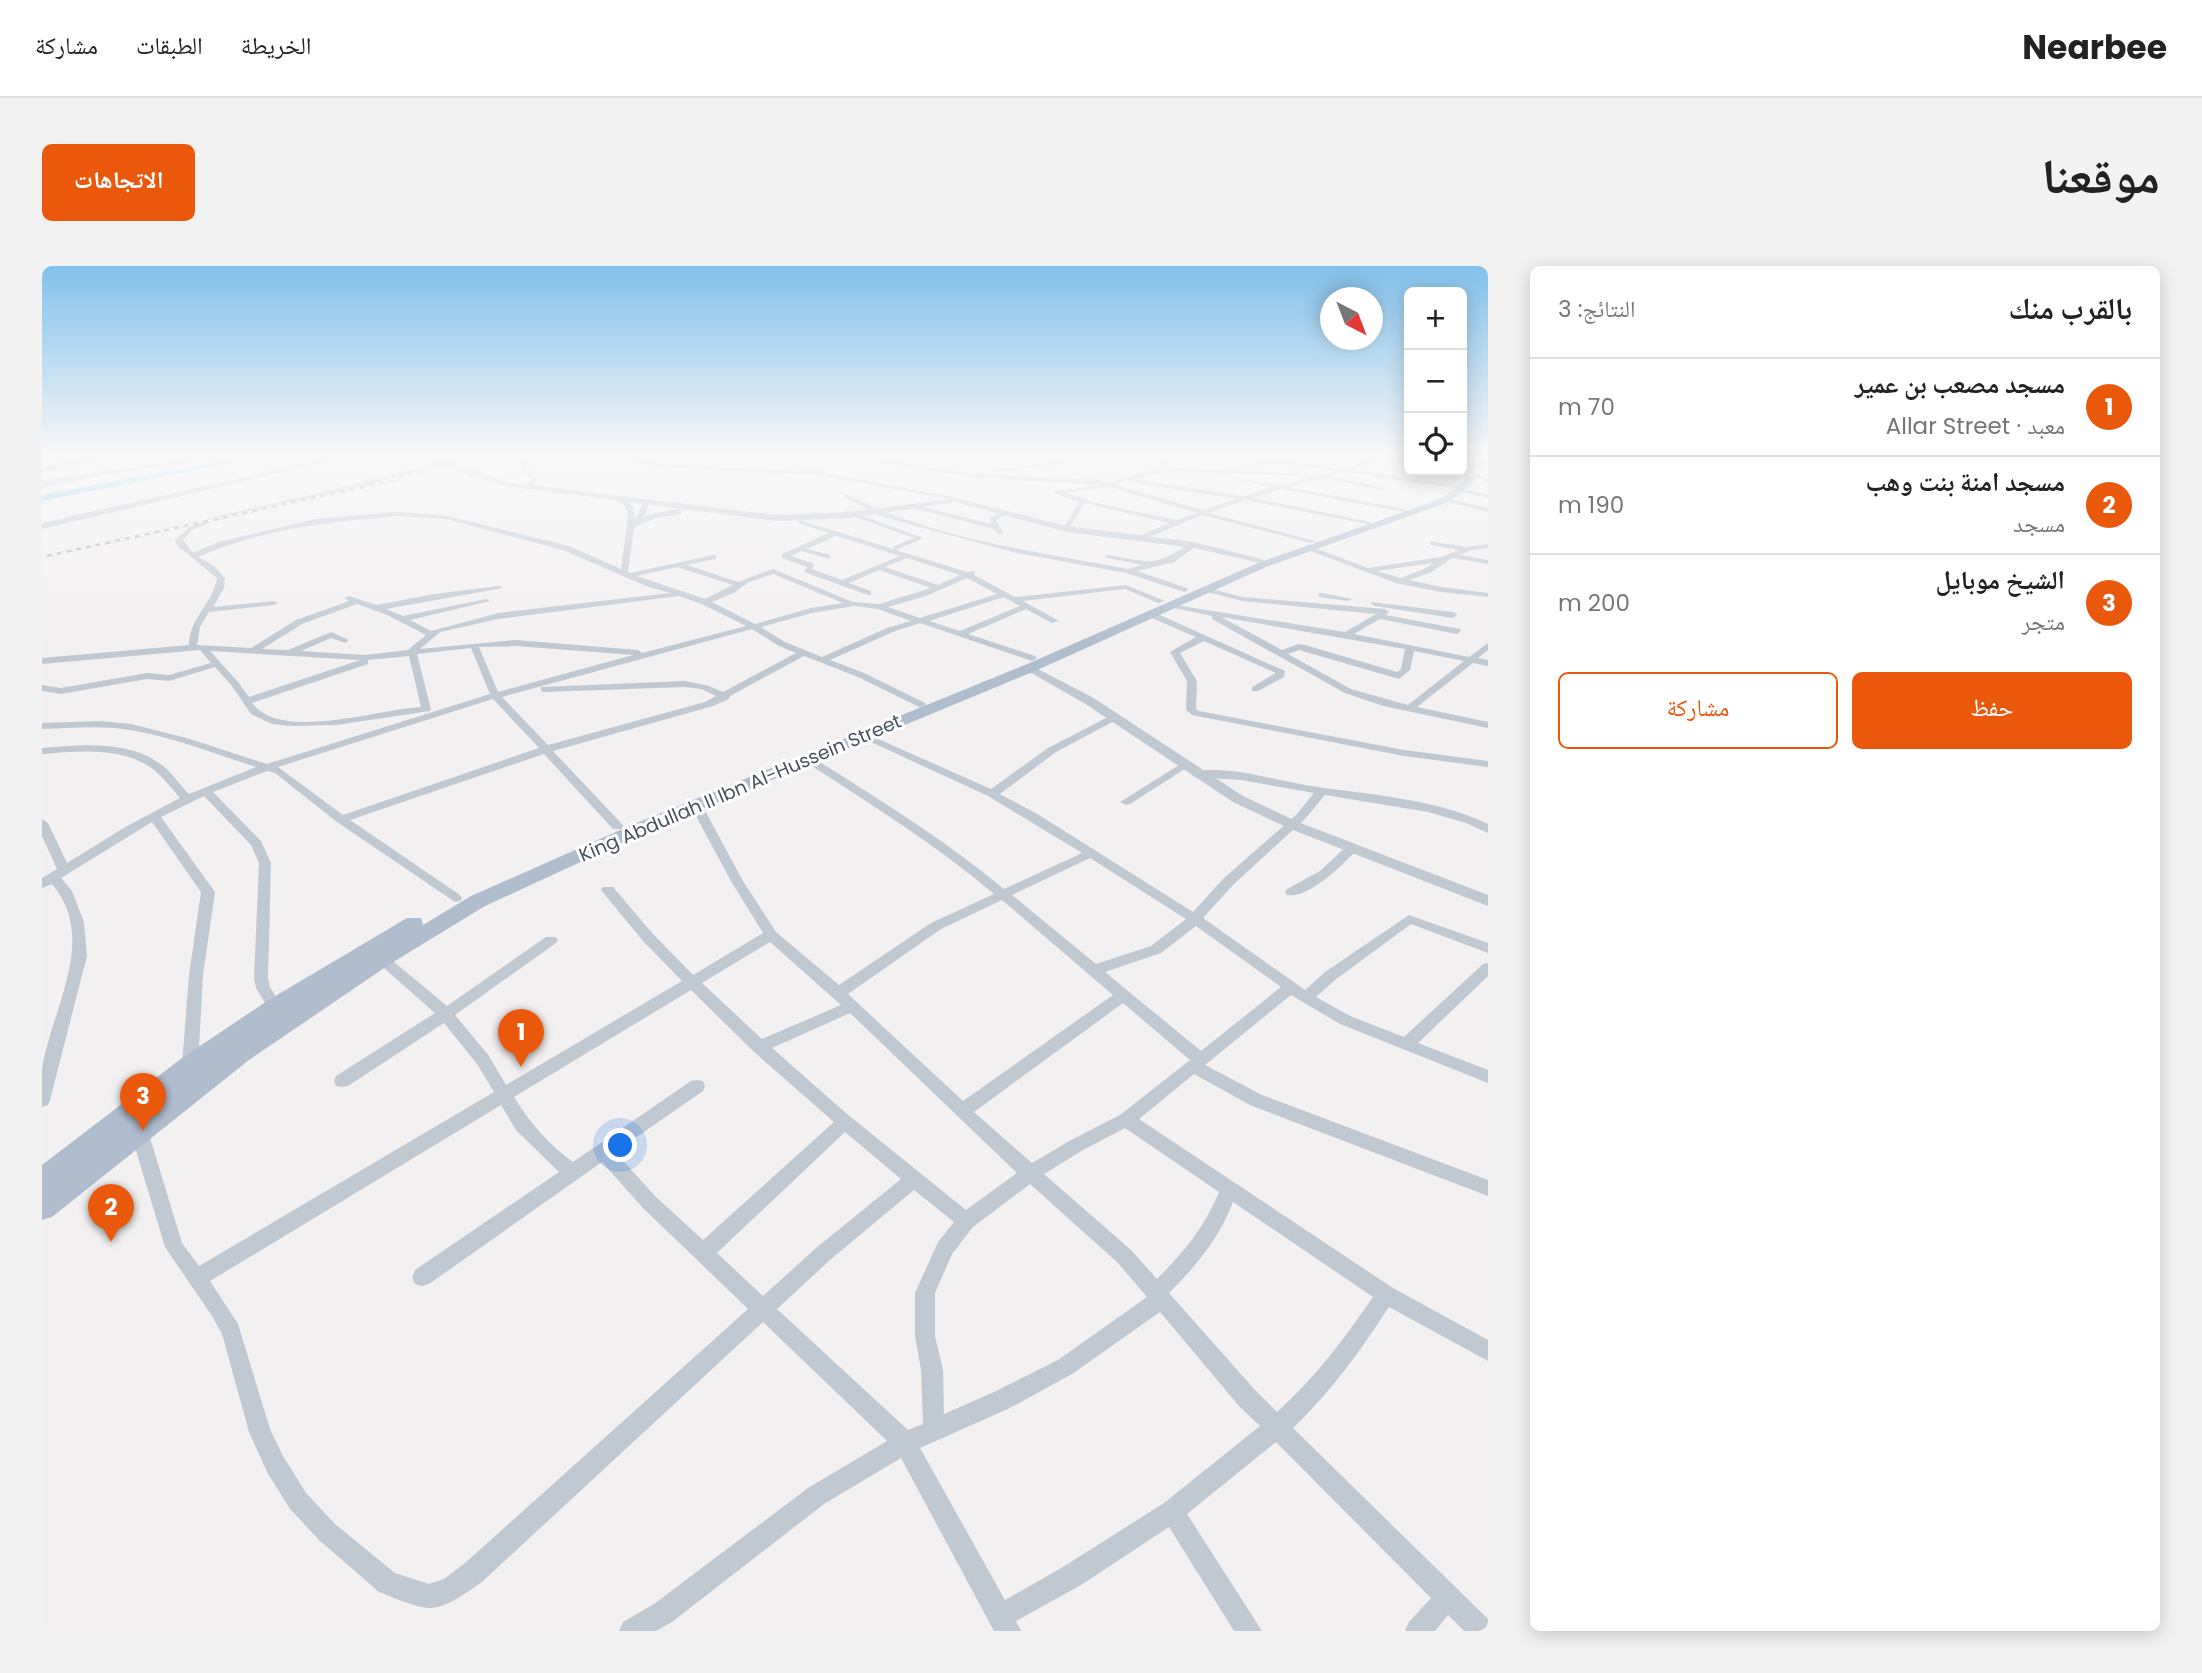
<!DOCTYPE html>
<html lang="ar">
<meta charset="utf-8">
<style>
:root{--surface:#fff;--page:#f2f2f2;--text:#222;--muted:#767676;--line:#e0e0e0;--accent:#ea580c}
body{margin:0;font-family:Poppins,"Noto Naskh Arabic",sans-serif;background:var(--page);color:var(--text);direction:rtl}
.controls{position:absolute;right:21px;top:21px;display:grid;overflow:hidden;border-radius:10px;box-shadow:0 4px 18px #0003}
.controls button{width:63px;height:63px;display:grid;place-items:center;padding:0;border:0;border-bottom:2px solid var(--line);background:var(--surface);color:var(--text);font:35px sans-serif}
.compass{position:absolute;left:1278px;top:21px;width:63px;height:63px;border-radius:50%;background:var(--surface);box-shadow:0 4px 18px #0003;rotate:138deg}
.you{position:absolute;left:579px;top:880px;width:24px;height:24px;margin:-18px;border:5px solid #fff;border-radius:50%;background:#1a73e8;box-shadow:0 0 0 10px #1a73e833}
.badge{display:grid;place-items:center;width:46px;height:46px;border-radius:50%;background:var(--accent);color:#fff;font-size:23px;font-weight:700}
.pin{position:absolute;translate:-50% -58px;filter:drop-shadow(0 2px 4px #0008)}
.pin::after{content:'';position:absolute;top:37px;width:24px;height:21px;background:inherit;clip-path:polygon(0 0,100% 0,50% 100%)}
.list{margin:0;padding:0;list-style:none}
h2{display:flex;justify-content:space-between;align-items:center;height:91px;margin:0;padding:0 28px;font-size:30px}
h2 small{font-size:23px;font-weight:400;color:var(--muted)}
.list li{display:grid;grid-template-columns:46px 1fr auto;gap:21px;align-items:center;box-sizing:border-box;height:98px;padding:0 28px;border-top:2px solid var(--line)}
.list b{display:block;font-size:26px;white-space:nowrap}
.list p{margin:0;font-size:23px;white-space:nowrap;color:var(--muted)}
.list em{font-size:23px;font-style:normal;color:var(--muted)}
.actions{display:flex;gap:14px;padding:21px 28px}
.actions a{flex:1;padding:16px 0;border:2px solid var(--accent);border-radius:10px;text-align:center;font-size:24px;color:var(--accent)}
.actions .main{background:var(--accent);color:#fff}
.icon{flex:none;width:38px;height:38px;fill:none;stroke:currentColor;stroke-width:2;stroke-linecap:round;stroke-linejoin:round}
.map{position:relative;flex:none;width:1446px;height:1365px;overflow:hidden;direction:ltr;border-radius:10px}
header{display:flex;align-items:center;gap:42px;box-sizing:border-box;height:98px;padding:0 35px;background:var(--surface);border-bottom:2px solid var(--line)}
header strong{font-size:33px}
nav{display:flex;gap:38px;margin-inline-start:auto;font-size:24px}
.intro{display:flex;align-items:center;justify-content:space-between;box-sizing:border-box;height:168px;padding:0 42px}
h1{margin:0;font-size:49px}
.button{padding:18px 32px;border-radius:10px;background:var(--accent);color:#fff;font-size:24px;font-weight:700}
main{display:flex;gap:42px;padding:0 42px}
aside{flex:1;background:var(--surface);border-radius:10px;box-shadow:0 4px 18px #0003}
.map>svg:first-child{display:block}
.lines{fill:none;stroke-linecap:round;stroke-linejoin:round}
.river{fill:#89d3ef;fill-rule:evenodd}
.minor{fill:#c0c9d2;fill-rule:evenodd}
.tertiary{fill:#c0c9d2;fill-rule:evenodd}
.primary{fill:#afbdcf;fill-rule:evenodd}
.rail-casing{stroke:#b2b4ba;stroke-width:2.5}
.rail{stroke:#fff;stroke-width:2;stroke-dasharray:5;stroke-linecap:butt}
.labels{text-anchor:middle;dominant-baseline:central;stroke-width:6;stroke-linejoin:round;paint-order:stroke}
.street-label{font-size:19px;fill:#47525e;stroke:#fff}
</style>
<header>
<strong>Nearbee</strong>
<nav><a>الخريطة</a><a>الطبقات</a><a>مشاركة</a></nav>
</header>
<div class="intro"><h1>موقعنا</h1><a class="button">الاتجاهات</a></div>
<main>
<aside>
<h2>بالقرب منك<small>النتائج: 3</small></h2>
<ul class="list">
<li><span class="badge">1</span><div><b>مسجد مصعب بن عمير</b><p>معبد · Allar Street</p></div><em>70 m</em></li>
<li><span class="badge">2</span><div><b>مسجد امنة بنت وهب</b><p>مسجد</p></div><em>190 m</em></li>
<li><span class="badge">3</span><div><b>الشيخ موبايل</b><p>متجر</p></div><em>200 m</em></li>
</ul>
<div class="actions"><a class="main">حفظ</a><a>مشاركة</a></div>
</aside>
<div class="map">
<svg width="1446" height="1365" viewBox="0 0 1446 1365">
<rect width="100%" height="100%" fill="#f2f0f0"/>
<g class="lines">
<path class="river" d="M214,188H235L0,235V229Z"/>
<g class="minor">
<path d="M488,188H496L485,195L483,200L495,214L485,223L482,221L489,214L477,200L481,193Z"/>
<path d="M551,188H566L623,198L775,205L911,231L908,233L775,209L623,202Z"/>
<path d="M812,188L842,193L857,188H867L852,194L925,207L1056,214L1067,217L1101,206L1125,202L1108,188H1115L1132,201L1279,209L1293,205L1232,197L1203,201L1200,199L1232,193L1302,203L1325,193L1247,188L1331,190L1343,188L1341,190L1367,192V196L1336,192L1311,204L1416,220L1413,222L1302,206L1289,210L1343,222L1340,224L1282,212L1247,221L1366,244L1363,246L1239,223L1211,232L1329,256L1326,258L1203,234L1166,247L1273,275L1269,277L1160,249L1096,276L1093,272L1127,257L1043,237L1026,264L1021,263L1037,236L1013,227V225L1060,219L925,211L842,197ZM1130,205L1269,211L1239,219L1198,213V215L1230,221L1202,230L1092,213ZM1086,215L1088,216L1194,233L1161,244L1073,219ZM1067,221L1155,247L1134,254L1062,239L1023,227Z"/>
<path d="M908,188H915L908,195H904Z"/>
<path d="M961,188H989L1015,192L1012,194Z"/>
<path d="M1073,188H1093L957,206L954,204Z"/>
<path d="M403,194L405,197L319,221L169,256L150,264L141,274L151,287L176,276L274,253L355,246L406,250L527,280L579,303L586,249L584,241L574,233L577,231L591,240L593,254L602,236L607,237L603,250L592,263L586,306L588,307L671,289H674V293L645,299L696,316L731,303L811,336L837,338L889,322L837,304L807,317L829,325V329H826L762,306L765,301L740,292V288L787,267L759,258L751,252L754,250L763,256L852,283V280L872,272L802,247L804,244L882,272L854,284L925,306L933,305L932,309L973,331L1084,319L1123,335L1116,337L1083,323L981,335L1017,355L1010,357L984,343L926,368L993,390L995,392L990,395L878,357L851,366L788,394L822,407L883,437L884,439L879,442L816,411L762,390L688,430L687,433L671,440L511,485L579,557L581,560L579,563H571L502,488L308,554L418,629L420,632L418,635L413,636L295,556L233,507L225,505L171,526L219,575L229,597L226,712L228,721L240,741L238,745H228L214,722L212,712L217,597L209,579L162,530L119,551L173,626L161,709L156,799L154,803L148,805L142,803L140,799L147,709L159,626L110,556L19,612L30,625L42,656L45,690L8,834L6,839L0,841C0,828 0,815 0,803C9,743 57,673 10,618L0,622V612L15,603L0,570V553L6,557L25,597L85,560L138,532C130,523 122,512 112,504C82,480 36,485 0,488V482C37,479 84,474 117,497C129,505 137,518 147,528L214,501C173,488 131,471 88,464C59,459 29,462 0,463V457L59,455L89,458L148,473L225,498L448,428L429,382L375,388L389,443L388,445L294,459L249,460L230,458L209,448L190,420L173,401L127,415L105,413L19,428L0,425V419L19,422L105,407L127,409L169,397L158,384L0,398V392L147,379C147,352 171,338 175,312L136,280L133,274L146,262L165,253L318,217ZM355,250L404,253L521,284L604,320L628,327L456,347L389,365L368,354L448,335L444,333L361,350L344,343L461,322L457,320L392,328L335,339L307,330L303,332L307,335L254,354L209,382L155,379L158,361L167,346L232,339L236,337L232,335L171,341L182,322L183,312L172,300L156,291C219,263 287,256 355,250ZM794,270L858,290L800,314L770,303L773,298L749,290L759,285L788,293V289L765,283ZM865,292L918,309L896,319L843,301ZM635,301L691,319L663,333L595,310ZM731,308L801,337L769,342L713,358L670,336L692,327L707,316ZM925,312L955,328L878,352L846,341L884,330ZM637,330L660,338L704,360L600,387L596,384L474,374L378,383L398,366L456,353ZM962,331L978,340L918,365L887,355ZM315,338L345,349L384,369L366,384L323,389L259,385L289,372L303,377L307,374L289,366L246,384L220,383L260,358ZM812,340L836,343L869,355L845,362L780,391L743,376L719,361L770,347ZM710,363L737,380L754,387L681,426L664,419L643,415L499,421V425L502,426L643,421L659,423L674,430L663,436L506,479L460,431ZM474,380L591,389L456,426L437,381ZM168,385L318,394L207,431L196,416ZM367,390L379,441C337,443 239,476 210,437L326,398V394ZM451,433L497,482L301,549L236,501Z"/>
<path d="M1428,195L1446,197V201L1426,198Z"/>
<path d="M1429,205L1446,212V216L1427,208Z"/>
<path d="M55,207L57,210L0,222V218Z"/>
<path d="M1418,223L1446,228V232L1416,226Z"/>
<path d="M802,229H806C892,273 992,285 1086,303L1100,299L1062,291L1066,289C1109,296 1111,302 1149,277L1156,279L1132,296L1095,305L1145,322L1146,324L1142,326L1084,307L975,287L859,256L837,249L802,231Z"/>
<path d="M1404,232L1446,242V246L1402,235Z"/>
<path d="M873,239L949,258L948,252L963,245L966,247L954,254L961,267L957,269L952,263L871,242Z"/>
<path d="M1388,275L1425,281L1446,278V282L1430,284L1418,289L1446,294V298L1410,292L1388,307L1367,314L1399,321L1446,327V331L1399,326L1354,317L1263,283L1270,281L1326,302L1399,291L1417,284L1388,279ZM1391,297L1382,303L1359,312L1335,305Z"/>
<path d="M1164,321L1200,331L1343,343L1347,346L1344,349L1418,363L1419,365L1415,368L1338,353L1312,368L1427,391L1446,377V384L1436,392L1446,394V400L1431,397L1375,441L1446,456V462L1341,440L1303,427L1170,353V350L1123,340L1127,338L1303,366L1334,348L1200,335L1161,325L1160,323ZM1179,351L1363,383L1359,403L1355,406L1263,379L1256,378L1240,384ZM1257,384L1357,413L1368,404L1372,385L1422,395L1366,439L1309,423L1246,388Z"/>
<path d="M1280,327L1310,333L1306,335L1277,331V327Z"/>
<path d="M1330,336L1411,346L1415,349L1411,352L1333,340L1329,338Z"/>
<path d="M1105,346H1111L1243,405L1242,411L1216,425H1210V421L1234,407L1162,375L1138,387L1155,415L1154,443L1157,445L1362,484L1446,495V501L1362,490L1150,449L1144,444L1145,415L1128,386L1154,371L1105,350Z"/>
<path d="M1072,448L1076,449V453L1014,486L958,528L997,549L1151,646L1182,612L1255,548L1272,527L1199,514L1155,511L1151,510V506C1187,499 1227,513 1263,519C1324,529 1390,531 1446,558V567L1424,557L1386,546L1283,529L1263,553L1192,618L1161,652L1263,724L1283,706L1367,649L1446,677V687L1369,658L1293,714L1274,731L1308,750L1362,771L1441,698L1446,697V710L1376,777L1446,804V817L1298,758L1249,729L1163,799L1220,829L1446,914V930L1208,839L1152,808L1097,853L1351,1022L1446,1074V1095L1347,1041C1318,1085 1289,1126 1251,1162L1446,1353V1365H1422L1406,1349L1393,1365H1363L1367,1356L1389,1332L1234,1176L1145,1248L1220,1365H1192L1127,1261L1039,1319L974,1355L979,1365H952L859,1192L782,1238L630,1356L614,1365H577L581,1356L612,1338L766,1222L845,1175L721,1056L441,1315C427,1325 404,1343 386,1342C371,1341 351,1331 337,1326L277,1274L248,1243L225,1206L207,1166L180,1068L170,1050L123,981L88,865L91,860L97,858L103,860L106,865L140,977L157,1000L452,826L435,798L402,757L306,820L300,821L294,820L292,815L294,810L393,747L335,696L333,693L335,690H345L405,740L504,671H514L516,674L514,677L413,749L447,790L464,819L640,715L601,675L559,624L561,621H571L611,668L651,709L721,667L689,615L648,539L654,536L660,539L701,615L734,666L797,719L889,657L952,628C893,578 827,537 762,495V491H770C836,533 902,573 962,623L1040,587L946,530L816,470L817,468H825L949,523L1006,482ZM1048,592L1144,653L1109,680L1054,698L970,629ZM960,634L1071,729L921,835L806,728L899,663ZM1154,660L1239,721L1159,785L1063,706L1119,687ZM728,676L799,739L720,773L660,717ZM649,724L711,785L792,856L661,974L613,930L573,886L661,825L663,820L661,815L655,814L649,815L531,896C507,879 487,856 472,831ZM1081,737L1148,794L1078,849L1029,874L990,897L932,846ZM808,747L975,907L924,944L805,848L730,782ZM459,839L474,864L517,906L373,1004L370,1011L373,1018L380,1020L387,1018L560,896L601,942L706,1043L423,1297L402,1313L387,1318L353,1307L293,1258L264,1227L241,1190L228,1163L196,1058L168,1015ZM1083,862L1177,926C1163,961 1141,987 1115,1013L1089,984L1002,908L1041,884ZM803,866L859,913L774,982L721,1030L675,987ZM988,918L1075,996L1105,1031L1016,1094L952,1126L902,1148L901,1104L893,1070V1027L910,988L931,961ZM872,924L912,956L896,976L873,1027V1070L879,1104L881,1158L866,1164L735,1043L788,994ZM1191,936L1331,1031C1302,1073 1273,1112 1235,1146L1213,1124L1127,1027C1154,1000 1177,973 1191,936ZM1118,1046L1197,1140L1218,1160L1122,1237L1021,1301L963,1334L878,1182L968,1142L1030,1108Z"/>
<path d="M1142,496L1147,499L1146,501L1088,538L1084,539L1078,536Z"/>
<path d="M1311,577L1317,581L1315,584C1301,598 1267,633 1245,629L1243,626L1245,623L1278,605L1307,578Z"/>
</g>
<g class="tertiary">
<path d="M183,188H204L0,218V214Z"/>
<path d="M303,188H317L0,263V257Z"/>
<path d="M375,188H386L464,216L734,249L808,246L914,232L1024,260L1152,276L1223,294L1218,297L1152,282L1024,266L914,236L808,252L734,255L464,220L428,210Z"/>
<path d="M637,243L640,248L614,252L593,261L589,258L609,248Z"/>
<path d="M988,399L1050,431L1201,530L1256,556L1446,629V640L1246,562L1191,536L1042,437L984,404L982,402Z"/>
</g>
<g class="primary">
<path d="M59,188H78L0,206V200Z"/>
<path d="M1425,188H1433L1431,217L1407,236L1224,301L993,405L597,569L443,640L348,698L207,794L10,951L0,954V899L140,792L225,735L365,652H379L381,659L429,630L585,561L983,399L1216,297L1401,232L1421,216Z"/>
</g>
<defs>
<path id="rail" d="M0,291L349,215L433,188"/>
</defs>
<use href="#rail" class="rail-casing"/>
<use href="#rail" class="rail"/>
</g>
<linearGradient id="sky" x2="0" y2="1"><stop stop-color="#82c0eb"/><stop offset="0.5" stop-color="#f9f8f8"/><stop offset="1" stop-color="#f9f8f8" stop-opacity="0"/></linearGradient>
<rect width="1446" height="379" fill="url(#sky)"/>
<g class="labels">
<g class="street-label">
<text transform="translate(698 522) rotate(-23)">King Abdullah II Ibn Al-Hussein Street</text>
</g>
</g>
</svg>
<div class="controls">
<button>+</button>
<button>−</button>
<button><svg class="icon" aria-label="locate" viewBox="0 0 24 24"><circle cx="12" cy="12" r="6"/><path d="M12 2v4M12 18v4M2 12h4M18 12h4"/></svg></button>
</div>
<svg class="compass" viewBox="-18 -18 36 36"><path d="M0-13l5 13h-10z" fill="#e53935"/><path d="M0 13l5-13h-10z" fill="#767676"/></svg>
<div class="you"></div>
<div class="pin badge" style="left:479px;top:801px">1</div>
<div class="pin badge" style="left:69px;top:976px">2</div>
<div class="pin badge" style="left:101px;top:865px">3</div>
</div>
</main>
